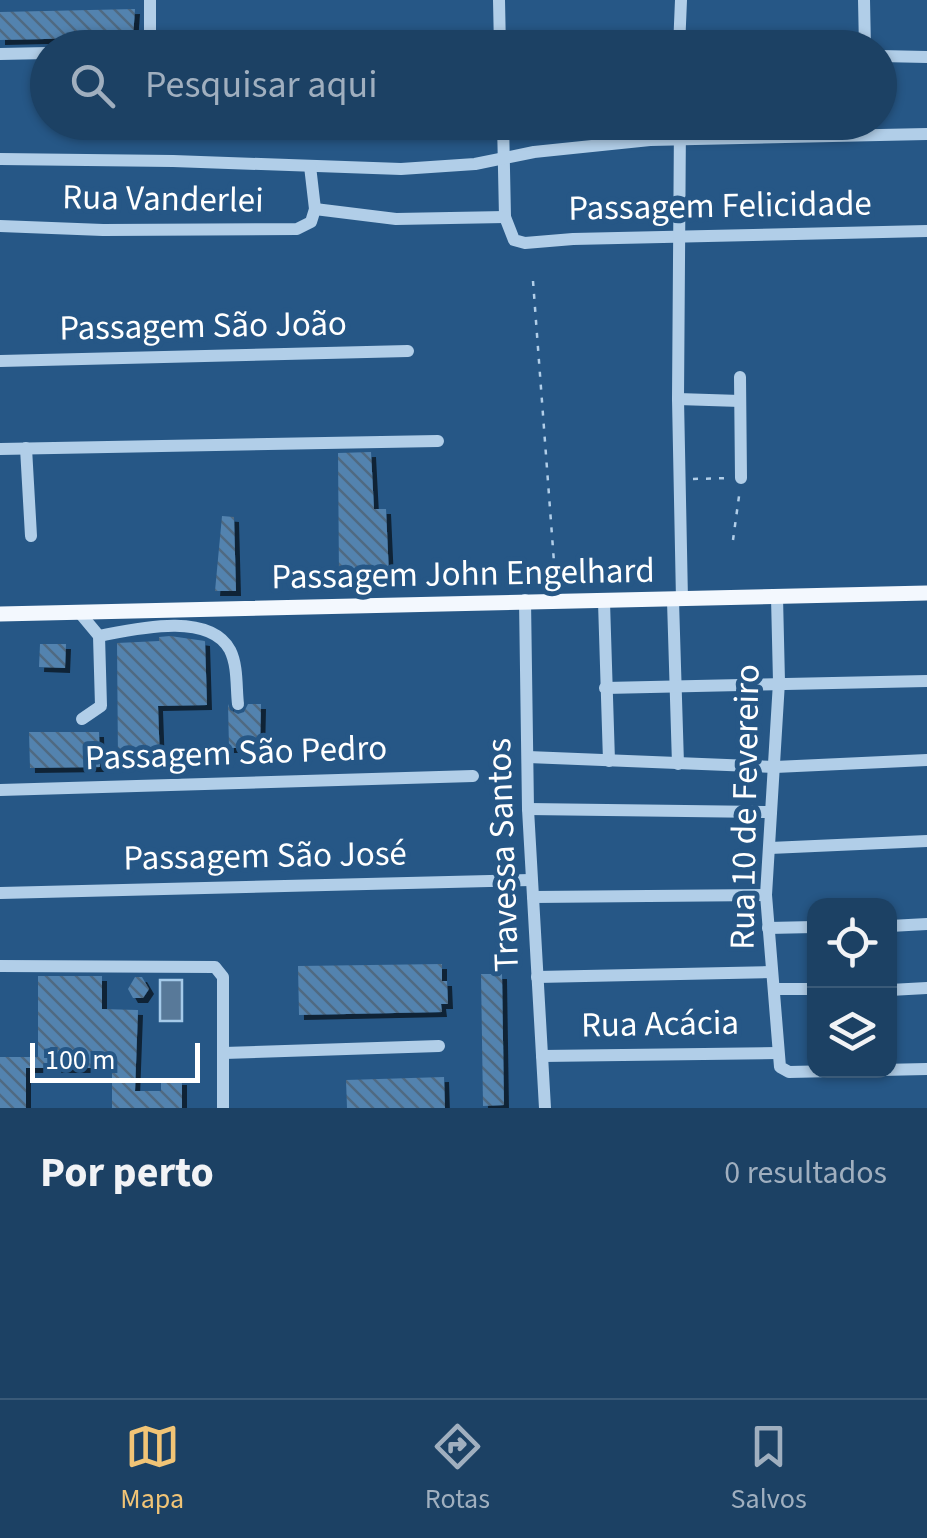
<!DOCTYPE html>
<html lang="pt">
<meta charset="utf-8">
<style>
:root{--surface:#1c4164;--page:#294c6d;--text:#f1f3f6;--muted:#a0afbf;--line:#3a5a78;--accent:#f1c476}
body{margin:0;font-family:"Source Sans 3",sans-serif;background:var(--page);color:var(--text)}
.controls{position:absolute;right:30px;bottom:30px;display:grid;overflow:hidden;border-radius:20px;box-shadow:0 2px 8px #0004}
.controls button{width:90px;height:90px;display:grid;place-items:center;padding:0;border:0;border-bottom:2px solid var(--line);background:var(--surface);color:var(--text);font:50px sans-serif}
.scale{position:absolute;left:30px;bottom:25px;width:170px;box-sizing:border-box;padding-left:10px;border:5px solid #fff;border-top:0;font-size:28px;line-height:35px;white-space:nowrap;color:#fff;-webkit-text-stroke:8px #265786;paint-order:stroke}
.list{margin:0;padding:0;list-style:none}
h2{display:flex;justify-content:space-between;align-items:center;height:130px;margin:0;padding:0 40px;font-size:42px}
h2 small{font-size:32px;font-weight:400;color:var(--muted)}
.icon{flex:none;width:55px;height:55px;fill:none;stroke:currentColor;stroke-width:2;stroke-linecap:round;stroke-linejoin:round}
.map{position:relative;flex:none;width:927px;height:1108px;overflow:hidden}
.search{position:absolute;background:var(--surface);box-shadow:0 2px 8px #0004;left:30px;right:30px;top:30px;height:110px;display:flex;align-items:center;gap:25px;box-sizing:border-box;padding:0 35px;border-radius:55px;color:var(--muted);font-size:38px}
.sheet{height:290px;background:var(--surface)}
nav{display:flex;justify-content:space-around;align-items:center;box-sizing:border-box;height:140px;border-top:2px solid var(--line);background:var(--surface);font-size:28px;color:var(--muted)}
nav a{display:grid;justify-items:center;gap:5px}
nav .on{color:var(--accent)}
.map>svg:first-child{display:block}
.water{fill:#587999;stroke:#a5cae9;stroke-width:2.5}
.building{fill:url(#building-back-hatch);filter:url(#shadow)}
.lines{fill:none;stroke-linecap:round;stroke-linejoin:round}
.path{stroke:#b1cee8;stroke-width:2.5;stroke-dasharray:5 8;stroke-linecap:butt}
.minor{stroke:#b1cee8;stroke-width:12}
.major{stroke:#f3f8fe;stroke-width:15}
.labels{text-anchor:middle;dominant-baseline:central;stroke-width:10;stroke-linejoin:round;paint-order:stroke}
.street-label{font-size:35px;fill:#fff;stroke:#265786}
</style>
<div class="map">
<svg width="927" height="1108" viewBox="0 0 927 1108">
<defs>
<pattern id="building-back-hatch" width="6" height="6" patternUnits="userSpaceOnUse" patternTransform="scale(2.5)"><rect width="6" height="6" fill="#5383af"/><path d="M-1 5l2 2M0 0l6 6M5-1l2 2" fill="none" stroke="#506a82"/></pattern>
<filter id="shadow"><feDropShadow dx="5" dy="5" stdDeviation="0" flood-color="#0009"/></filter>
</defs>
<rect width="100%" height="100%" fill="#265786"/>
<rect class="water" x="160" y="980" width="22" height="41"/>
<g class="building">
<path d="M135,9L133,37L0,40V12Z"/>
<path d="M371,452L374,509H386L389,575L339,576L338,453Z"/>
<path d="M222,516L234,517L236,591H215Z"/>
<path d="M170,636L205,641L207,705L158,706L160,762L118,761L117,643L159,641V637Z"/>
<path d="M40,644H66L65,668L39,667Z"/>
<path d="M228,704L230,710L238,714L244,712L248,704H261L260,748H229Z"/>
<path d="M29,732H99L100,767L30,768Z"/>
<path d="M442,964V981H447L448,1004H441L442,1012L299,1015L298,966Z"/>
<path d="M481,974H502L504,1105L483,1106Z"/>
<path d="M38,976H102V1009L138,1010L135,1091H161V1080H182V1108H112V1068H26V1108H0V1057H38Z"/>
<path d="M135,977H142L149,989L143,998H133L128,989Z"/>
<path d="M444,1077L445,1108H347L346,1080Z"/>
</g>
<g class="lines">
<g class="path">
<path d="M533,281L556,589"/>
<path d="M693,479L730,478"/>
<path d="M733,540L740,489"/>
</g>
<g class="minor">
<path d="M499,0L500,48"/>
<path d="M864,0L865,48"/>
<path d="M137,48L150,32V0"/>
<path d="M679,48L681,0"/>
<path d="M0,54L48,53"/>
<path d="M880,56L927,57"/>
<path d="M503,122L505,217L514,240L525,243L573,239L927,231"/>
<path d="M680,122L678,399L682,600"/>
<path d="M0,159L173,161L401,169L475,164L534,152L650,140L927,134"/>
<path d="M315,209L396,219L505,217"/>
<path d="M0,226L103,230L297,229L311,222L315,209L310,166"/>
<path d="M0,361L408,351"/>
<path d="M740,377L741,478"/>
<path d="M678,399L740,401"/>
<path d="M26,448L31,536"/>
<path d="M0,449L438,441"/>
<path d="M777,597L779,682L766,895L780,1067L789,1072L927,1069"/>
<path d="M525,600L528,809L545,1108"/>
<path d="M673,601L678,764"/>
<path d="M604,602L609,761"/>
<path d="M79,612L99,636L101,706L82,719"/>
<path d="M99,636C135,629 209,611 230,650C238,666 236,687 238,704"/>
<path d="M605,688L927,681"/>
<path d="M528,757L775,767L927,760"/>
<path d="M0,790L473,776"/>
<path d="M528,809L771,812"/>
<path d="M770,848L927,841"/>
<path d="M0,893L531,880"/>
<path d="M533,897L766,895"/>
<path d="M890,926L927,924"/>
<path d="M768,928L814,927"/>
<path d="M0,966L215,967L223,977V1108"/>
<path d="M537,977L771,972"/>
<path d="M774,989H814"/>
<path d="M890,990L927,988"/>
<path d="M224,1053L439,1046"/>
<path d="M542,1056L778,1053"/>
</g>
<path class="major" d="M0,614L927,593"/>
</g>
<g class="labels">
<g class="street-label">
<text transform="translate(163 199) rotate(1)">Rua Vanderlei</text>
<text transform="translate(720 206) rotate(-1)">Passagem Felicidade</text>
<text transform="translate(203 326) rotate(-1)">Passagem São João</text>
<text transform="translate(463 574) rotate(-1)">Passagem John Engelhard</text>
<text transform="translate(236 753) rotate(-2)">Passagem São Pedro</text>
<text transform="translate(745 807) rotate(-89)">Rua 10 de Fevereiro</text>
<text transform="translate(503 855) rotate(-92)">Travessa Santos</text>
<text transform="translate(265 856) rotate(-1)">Passagem São José</text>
<text transform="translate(660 1024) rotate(-1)">Rua Acácia</text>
</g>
</g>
</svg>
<div class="controls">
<button><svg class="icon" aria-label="locate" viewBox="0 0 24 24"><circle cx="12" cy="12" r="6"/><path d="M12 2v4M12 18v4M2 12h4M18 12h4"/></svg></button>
<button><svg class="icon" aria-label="layers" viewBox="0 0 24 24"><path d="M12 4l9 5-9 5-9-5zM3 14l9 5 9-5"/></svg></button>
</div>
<div class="scale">100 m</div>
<div class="search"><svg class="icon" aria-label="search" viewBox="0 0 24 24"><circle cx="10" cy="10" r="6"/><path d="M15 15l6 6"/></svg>Pesquisar aqui</div>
</div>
<section class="sheet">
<h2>Por perto<small>0 resultados</small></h2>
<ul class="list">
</ul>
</section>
<nav>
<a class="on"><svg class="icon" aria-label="map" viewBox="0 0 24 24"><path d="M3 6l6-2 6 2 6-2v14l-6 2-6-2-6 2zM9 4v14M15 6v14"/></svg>Mapa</a>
<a><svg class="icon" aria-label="directions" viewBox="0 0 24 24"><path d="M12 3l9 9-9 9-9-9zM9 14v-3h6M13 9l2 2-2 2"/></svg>Rotas</a>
<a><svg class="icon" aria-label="saved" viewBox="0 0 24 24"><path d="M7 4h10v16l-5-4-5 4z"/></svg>Salvos</a>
</nav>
